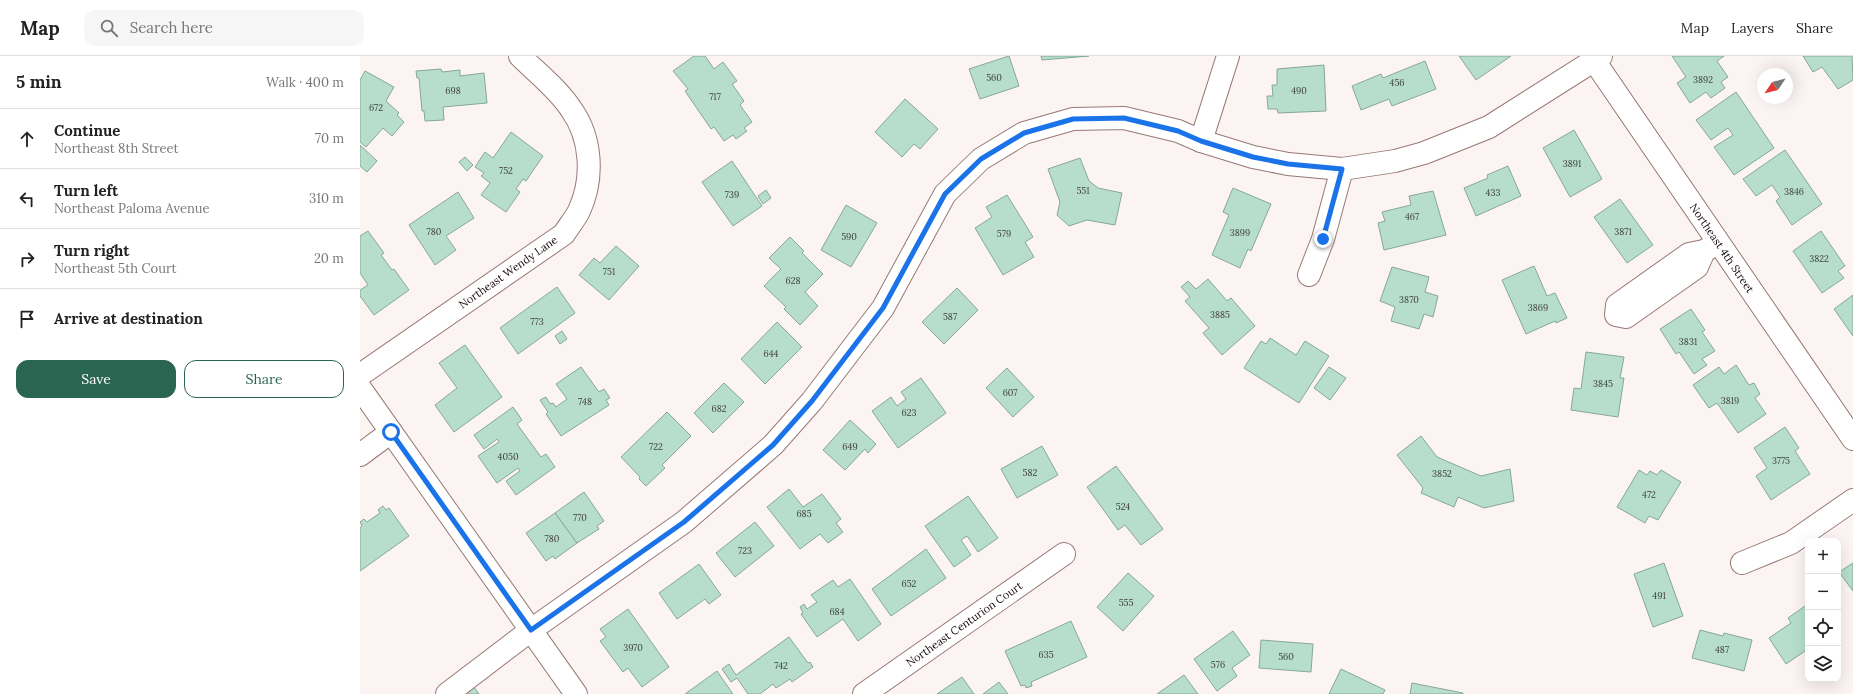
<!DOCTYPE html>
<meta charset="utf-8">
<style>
:root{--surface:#fff;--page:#f6f6f6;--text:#222;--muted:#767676;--line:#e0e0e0;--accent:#296550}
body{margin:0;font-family:Lora,serif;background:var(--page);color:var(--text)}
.controls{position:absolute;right:12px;bottom:12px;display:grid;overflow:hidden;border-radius:8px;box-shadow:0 4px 16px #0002}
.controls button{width:36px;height:36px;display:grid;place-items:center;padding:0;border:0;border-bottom:1px solid var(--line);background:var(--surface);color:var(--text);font:20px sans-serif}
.compass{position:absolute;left:1397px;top:12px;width:36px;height:36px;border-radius:50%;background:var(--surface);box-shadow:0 4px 16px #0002;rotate:235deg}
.stop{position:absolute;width:12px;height:12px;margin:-9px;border:3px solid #1a73e8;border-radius:50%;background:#fff}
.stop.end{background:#1a73e8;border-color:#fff;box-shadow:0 1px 4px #0008}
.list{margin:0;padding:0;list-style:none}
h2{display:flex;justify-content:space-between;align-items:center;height:52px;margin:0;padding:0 16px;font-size:17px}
h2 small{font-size:13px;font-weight:400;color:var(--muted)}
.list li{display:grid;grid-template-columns:26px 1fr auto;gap:12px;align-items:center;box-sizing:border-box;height:60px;padding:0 16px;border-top:1px solid var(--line)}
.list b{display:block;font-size:15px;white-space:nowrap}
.list p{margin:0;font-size:13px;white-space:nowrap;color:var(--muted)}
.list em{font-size:13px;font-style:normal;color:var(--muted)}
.actions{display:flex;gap:8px;padding:12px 16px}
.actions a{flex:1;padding:9px 0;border:1px solid var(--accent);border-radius:12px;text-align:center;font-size:14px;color:var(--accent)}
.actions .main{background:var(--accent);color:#fff}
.icon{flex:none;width:22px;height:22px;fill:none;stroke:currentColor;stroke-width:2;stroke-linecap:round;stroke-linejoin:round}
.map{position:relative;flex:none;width:1493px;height:638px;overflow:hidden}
header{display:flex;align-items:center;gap:24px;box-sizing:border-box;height:56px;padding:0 20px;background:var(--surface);border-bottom:1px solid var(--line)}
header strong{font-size:19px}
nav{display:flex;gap:22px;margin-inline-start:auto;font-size:14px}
.search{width:280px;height:36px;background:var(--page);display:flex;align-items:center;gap:10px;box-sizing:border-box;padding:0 14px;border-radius:12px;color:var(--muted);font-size:15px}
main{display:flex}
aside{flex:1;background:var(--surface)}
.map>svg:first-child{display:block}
.building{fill:#b7decd;stroke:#86a799}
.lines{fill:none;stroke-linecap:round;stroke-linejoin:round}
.minor-casing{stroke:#987874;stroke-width:24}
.minor{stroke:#fff;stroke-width:22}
.route{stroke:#1a73e8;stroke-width:5}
.labels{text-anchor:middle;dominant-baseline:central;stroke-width:4;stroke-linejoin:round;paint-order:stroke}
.number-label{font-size:9px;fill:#40403c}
.street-label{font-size:11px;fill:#180c0b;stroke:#fff}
</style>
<header>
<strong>Map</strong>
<div class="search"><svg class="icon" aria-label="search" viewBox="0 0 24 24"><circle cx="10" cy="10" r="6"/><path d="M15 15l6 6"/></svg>Search here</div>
<nav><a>Map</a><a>Layers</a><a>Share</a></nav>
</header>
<main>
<aside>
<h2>5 min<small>Walk · 400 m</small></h2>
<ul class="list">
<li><svg class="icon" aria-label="ahead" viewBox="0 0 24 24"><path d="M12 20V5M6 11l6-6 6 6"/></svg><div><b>Continue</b><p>Northeast 8th Street</p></div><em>70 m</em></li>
<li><svg class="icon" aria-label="left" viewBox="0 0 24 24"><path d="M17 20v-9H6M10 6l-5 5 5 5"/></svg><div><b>Turn left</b><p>Northeast Paloma Avenue</p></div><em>310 m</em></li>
<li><svg class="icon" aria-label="right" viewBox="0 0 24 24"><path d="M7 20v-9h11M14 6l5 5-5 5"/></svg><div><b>Turn right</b><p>Northeast 5th Court</p></div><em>20 m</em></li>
<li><svg class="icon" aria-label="arrive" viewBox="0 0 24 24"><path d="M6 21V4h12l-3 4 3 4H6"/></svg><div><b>Arrive at destination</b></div></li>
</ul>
<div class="actions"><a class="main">Save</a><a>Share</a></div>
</aside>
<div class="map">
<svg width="1493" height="638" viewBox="0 0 1493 638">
<rect width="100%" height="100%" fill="#fcf4f3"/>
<g class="building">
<path d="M334,0H345L354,13L363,6L377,25L372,28L384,45L380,49L392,66L384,72L387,75L376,83L373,79L364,85L354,71L351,73L325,35L328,33L313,15Z"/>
<path d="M649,0L659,30L620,43L609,13Z"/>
<path d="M681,0H729L682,4Z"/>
<path d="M1099,0H1151L1116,24Z"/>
<path d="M1312,0H1364L1357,5L1368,21L1361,26L1365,32L1351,42L1346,36L1330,47L1317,27L1326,21Z"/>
<path d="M1443,0H1492L1493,24L1478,33L1462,11L1453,16Z"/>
<path d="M1065,5L1076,33L1032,50L1029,43L1001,54L992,30L1021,18L1023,22Z"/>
<path d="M964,9L966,55L918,57L917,53H908L907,40H913L912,29H917V13Z"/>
<path d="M81,13L82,16L100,14V20L124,17L127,47L83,51L84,64L65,65L64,55H62L59,22H57L56,15Z"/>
<path d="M5,15L34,31L26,45L39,57L37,59L44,66L32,80L23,72L6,91L0,86V24Z"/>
<path d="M1376,36L1414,92L1374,119L1354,91L1373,79L1368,72L1351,84L1336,64Z"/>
<path d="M545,43L578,73L560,93L554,88L542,101L515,76Z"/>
<path d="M1214,74L1242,123L1210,141L1183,92Z"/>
<path d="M151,76L183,100L166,125L163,123L156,133L160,136L146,156L121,139L130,127L121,120L124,117L115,111L125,96L133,102Z"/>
<path d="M0,89L17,105L7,116L0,110Z"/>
<path d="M1425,94L1462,148L1432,169L1416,145L1420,141L1412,129L1396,140L1383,123Z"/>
<path d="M105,101L113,109L107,115L99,106Z"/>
<path d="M720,102L729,125L738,132L762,137L755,169L727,164L709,170L697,159L700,146L688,113Z"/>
<path d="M372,105L402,150L373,170L342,126Z"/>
<path d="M1148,110L1161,140L1116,160L1104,132L1128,122L1127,119Z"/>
<path d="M873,132L911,148L891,195L888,193L880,212L852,199L869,159L863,156Z"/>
<path d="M406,134L411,142L403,148L398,140Z"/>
<path d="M1073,135L1086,179L1024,194L1018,167L1025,165L1022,156L1051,149L1049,140Z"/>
<path d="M98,136L114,162L86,180L96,194L75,209L49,169Z"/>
<path d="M647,139L673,181L665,186L674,201L643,219L615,172L632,161L626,151Z"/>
<path d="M1260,143L1293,189L1267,207L1234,161Z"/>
<path d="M486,149L517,167L491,211L461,194Z"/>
<path d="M8,175L24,197L21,199L32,214L34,213L49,234L14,259L0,240V234L8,229L0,217V180Z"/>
<path d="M1461,175L1485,210L1478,215L1484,222L1462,237L1433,195Z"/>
<path d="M430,181L444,195L442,197L463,218L445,236L458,250L440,269L424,253L426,251L404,230L421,213L409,202Z"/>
<path d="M256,190L279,210L249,244L219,219L234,202L240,207Z"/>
<path d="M1174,210L1187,240L1195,237L1207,262L1196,267L1195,265L1166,278L1142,224Z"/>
<path d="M1032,211L1069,221L1065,236L1078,240L1073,261L1064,258L1059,273L1031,265L1035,251L1020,245Z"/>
<path d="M848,223L867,245L871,242L895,270L862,299L843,277L849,272L825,245L830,241L821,231L828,225L836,233Z"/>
<path d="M197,231L215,257L158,298L140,272Z"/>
<path d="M597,232L618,254L584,288L562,266Z"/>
<path d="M1493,239V280L1474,253Z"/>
<path d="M1331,253L1345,274L1342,276L1355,295L1342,303L1347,309L1334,318L1319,296L1316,298L1300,273Z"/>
<path d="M417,266L442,291L405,328L381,303Z"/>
<path d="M202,275L207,283L200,288L195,280Z"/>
<path d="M910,282L936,299L945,285L969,300L939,347L884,312L901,285L906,288Z"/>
<path d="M105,289L142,341L94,376L75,349L97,332L79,307Z"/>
<path d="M1226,296L1264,301L1260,322H1264L1258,361L1211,354L1214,332L1221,333Z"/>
<path d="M1376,309L1389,329L1394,327L1400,338L1395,342L1406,358L1378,377L1357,347L1349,352L1333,329L1359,311L1364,318Z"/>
<path d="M221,311L239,336L244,333L250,342L246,344L249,349L201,380L186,358L188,356L180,344L186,341L190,348L193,347L196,351L207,343L196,328Z"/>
<path d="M969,311L986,322L970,344L954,332Z"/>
<path d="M647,312L674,341L653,361L626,332Z"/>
<path d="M561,322L586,357L538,392L512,355L531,341L537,350L546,343L541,336Z"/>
<path d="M364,327L384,346L353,377L334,357Z"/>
<path d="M153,351L162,364L157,368L181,401L186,398L195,411L156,439L146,425L160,415L158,412L137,427L118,400L139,386L137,383L124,393L114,379Z"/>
<path d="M307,356L331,380L302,409L305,412L286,430L279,423L280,421L261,401Z"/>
<path d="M490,364L516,388L508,397L505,393L485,414L463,394Z"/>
<path d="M1425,371L1439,392L1435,395L1450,418L1411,444L1396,420L1407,412L1394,392Z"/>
<path d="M1061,380L1077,401L1121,420L1150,413L1154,445L1124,452L1098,441L1094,451L1061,437L1063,432L1037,399Z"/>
<path d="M682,390L698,419L657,442L641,413Z"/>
<path d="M756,410L803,473L781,489L765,469L758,474L727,431Z"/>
<path d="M1279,414L1287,419L1290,415L1297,419L1301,414L1321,426L1298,464L1289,460L1285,467L1257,451Z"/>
<path d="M429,433L443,451L462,438L481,463L476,467L483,476L468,487L460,478L440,493L407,451Z"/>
<path d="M224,436L244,465L237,470L239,473L217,487L195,457Z"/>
<path d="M608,440L638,482L618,496L607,480L601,484L611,499L594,511L565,470Z"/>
<path d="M23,450L26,454L29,452L49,480L0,515V472L2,470L0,466L4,463L7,466L20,457L18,454Z"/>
<path d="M195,457L217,487L195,503L193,500L186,505L166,477Z"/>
<path d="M395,466L414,490L375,521L356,497Z"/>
<path d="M566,493L586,522L531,560L512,533Z"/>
<path d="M1304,507L1323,560L1293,571L1274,518Z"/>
<path d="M1493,507V535L1479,516Z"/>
<path d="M339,508L361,539L349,548L345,543L317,563L299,537Z"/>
<path d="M768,517L794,540L763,575L737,551Z"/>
<path d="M490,523L521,568L498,585L483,563L457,581L441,558L443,557L440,551L444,548L447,553L457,546L451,539L473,524L478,531Z"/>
<path d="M1448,548V593L1426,608L1409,582L1431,567L1428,562Z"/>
<path d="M268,553L309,611L282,631L268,612L263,616L240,585L246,581L240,573Z"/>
<path d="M711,565L727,601L671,626L672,630L666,632L665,629L661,630L645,595Z"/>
<path d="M1340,574L1363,580L1364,577L1392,584L1384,615L1332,602Z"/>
<path d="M873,575L890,599L872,612L877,620L857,635L834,603Z"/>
<path d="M429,581L448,607L450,606L453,611L432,626L430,623L416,632L413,628L400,638H388L377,622L371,626L362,613L369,608L376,619Z"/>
<path d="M901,584L953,588L951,616L899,612Z"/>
<path d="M981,613L1025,634L1023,638H969Z"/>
<path d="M357,615L373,638H325Z"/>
<path d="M824,619L838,638H797Z"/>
<path d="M602,621L614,638H577Z"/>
<path d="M639,626L648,638H623Z"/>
<path d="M1052,627L1103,637V638H1050Z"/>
<path d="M112,628L119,638H98Z"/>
</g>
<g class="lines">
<defs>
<g id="minor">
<path d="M1231,0L1493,383"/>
<path d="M841,85L868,0"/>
<path d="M1344,195L1337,211L1266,261L1256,259L1257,249L1329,198L1344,195L1358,187"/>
<path d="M949,219L963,183L982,113"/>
<path d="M0,319L204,178C209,170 215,163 219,155C234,123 232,82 211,53C199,34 176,16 160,0"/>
<path d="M0,332L216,638"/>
<path d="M0,399L31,376"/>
<path d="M1382,507L1431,487L1493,444"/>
<path d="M87,638L171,574L324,466L413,389L452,345L523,252L585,138L621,103L664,77L713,63L764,62L818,75L841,85L893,101L928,108L982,113L1035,105L1064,97L1129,71L1241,0"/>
<path d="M504,638L704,498"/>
</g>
</defs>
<use href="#minor" class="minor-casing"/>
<use href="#minor" class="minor"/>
</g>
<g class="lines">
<path class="route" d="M31,376L171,574L324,466L413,389L452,345L523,252L585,138L621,103L664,77L713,63L764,62L818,75L841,85L893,101L928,108L982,113L963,183"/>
</g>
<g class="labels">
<g class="number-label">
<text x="634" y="21">560</text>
<text x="1343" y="23">3892</text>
<text x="1037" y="26">456</text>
<text x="93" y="34">698</text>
<text x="939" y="34">490</text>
<text x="355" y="40">717</text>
<text x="16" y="51">672</text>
<text x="1212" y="107">3891</text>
<text x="146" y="114">752</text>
<text x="723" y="134">551</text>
<text x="1434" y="135">3846</text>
<text x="1133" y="136">433</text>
<text x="372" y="138">739</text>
<text x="1052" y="160">467</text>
<text x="74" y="175">780</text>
<text x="1263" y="175">3871</text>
<text x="880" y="176">3899</text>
<text x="644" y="177">579</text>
<text x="489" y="180">590</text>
<text x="1459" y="202">3822</text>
<text x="249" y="215">751</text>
<text x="433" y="224">628</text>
<text x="1049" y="243">3870</text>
<text x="1178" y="251">3869</text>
<text x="860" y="258">3885</text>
<text x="590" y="260">587</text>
<text x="177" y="265">773</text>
<text x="1328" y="285">3831</text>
<text x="411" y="297">644</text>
<text x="1243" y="327">3845</text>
<text x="650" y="336">607</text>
<text x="1370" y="344">3819</text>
<text x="225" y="345">748</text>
<text x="359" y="352">682</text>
<text x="549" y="356">623</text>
<text x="296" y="390">722</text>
<text x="490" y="390">649</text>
<text x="148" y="400">4050</text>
<text x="1421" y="404">3775</text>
<text x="670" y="416">582</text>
<text x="1082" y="417">3852</text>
<text x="1289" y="438">472</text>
<text x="763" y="450">524</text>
<text x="444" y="457">685</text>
<text x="220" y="461">770</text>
<text x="192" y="482">780</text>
<text x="385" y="494">723</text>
<text x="549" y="527">652</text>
<text x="1299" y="539">491</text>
<text x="766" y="546">555</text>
<text x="477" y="555">684</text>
<text x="273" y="591">3970</text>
<text x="1362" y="593">487</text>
<text x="686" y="598">635</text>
<text x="926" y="600">560</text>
<text x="858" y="608">576</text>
<text x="421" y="609">742</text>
</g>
<g class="street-label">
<text transform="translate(1362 192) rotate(56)">Northeast 4th Street</text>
<text transform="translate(148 216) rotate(-35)">Northeast Wendy Lane</text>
<text transform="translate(604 568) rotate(-35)">Northeast Centurion Court</text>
</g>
</g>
</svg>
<div class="controls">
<button>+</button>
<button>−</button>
<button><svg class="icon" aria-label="locate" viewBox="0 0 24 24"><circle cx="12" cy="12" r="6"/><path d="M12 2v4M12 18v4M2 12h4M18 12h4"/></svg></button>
<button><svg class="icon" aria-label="layers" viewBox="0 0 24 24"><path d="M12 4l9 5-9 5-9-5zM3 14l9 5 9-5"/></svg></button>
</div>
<svg class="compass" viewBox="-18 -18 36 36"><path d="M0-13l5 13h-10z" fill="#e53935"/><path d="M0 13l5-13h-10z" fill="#767676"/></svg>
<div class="stop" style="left:31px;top:376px"></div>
<div class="stop end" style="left:963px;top:183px"></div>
</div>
</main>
